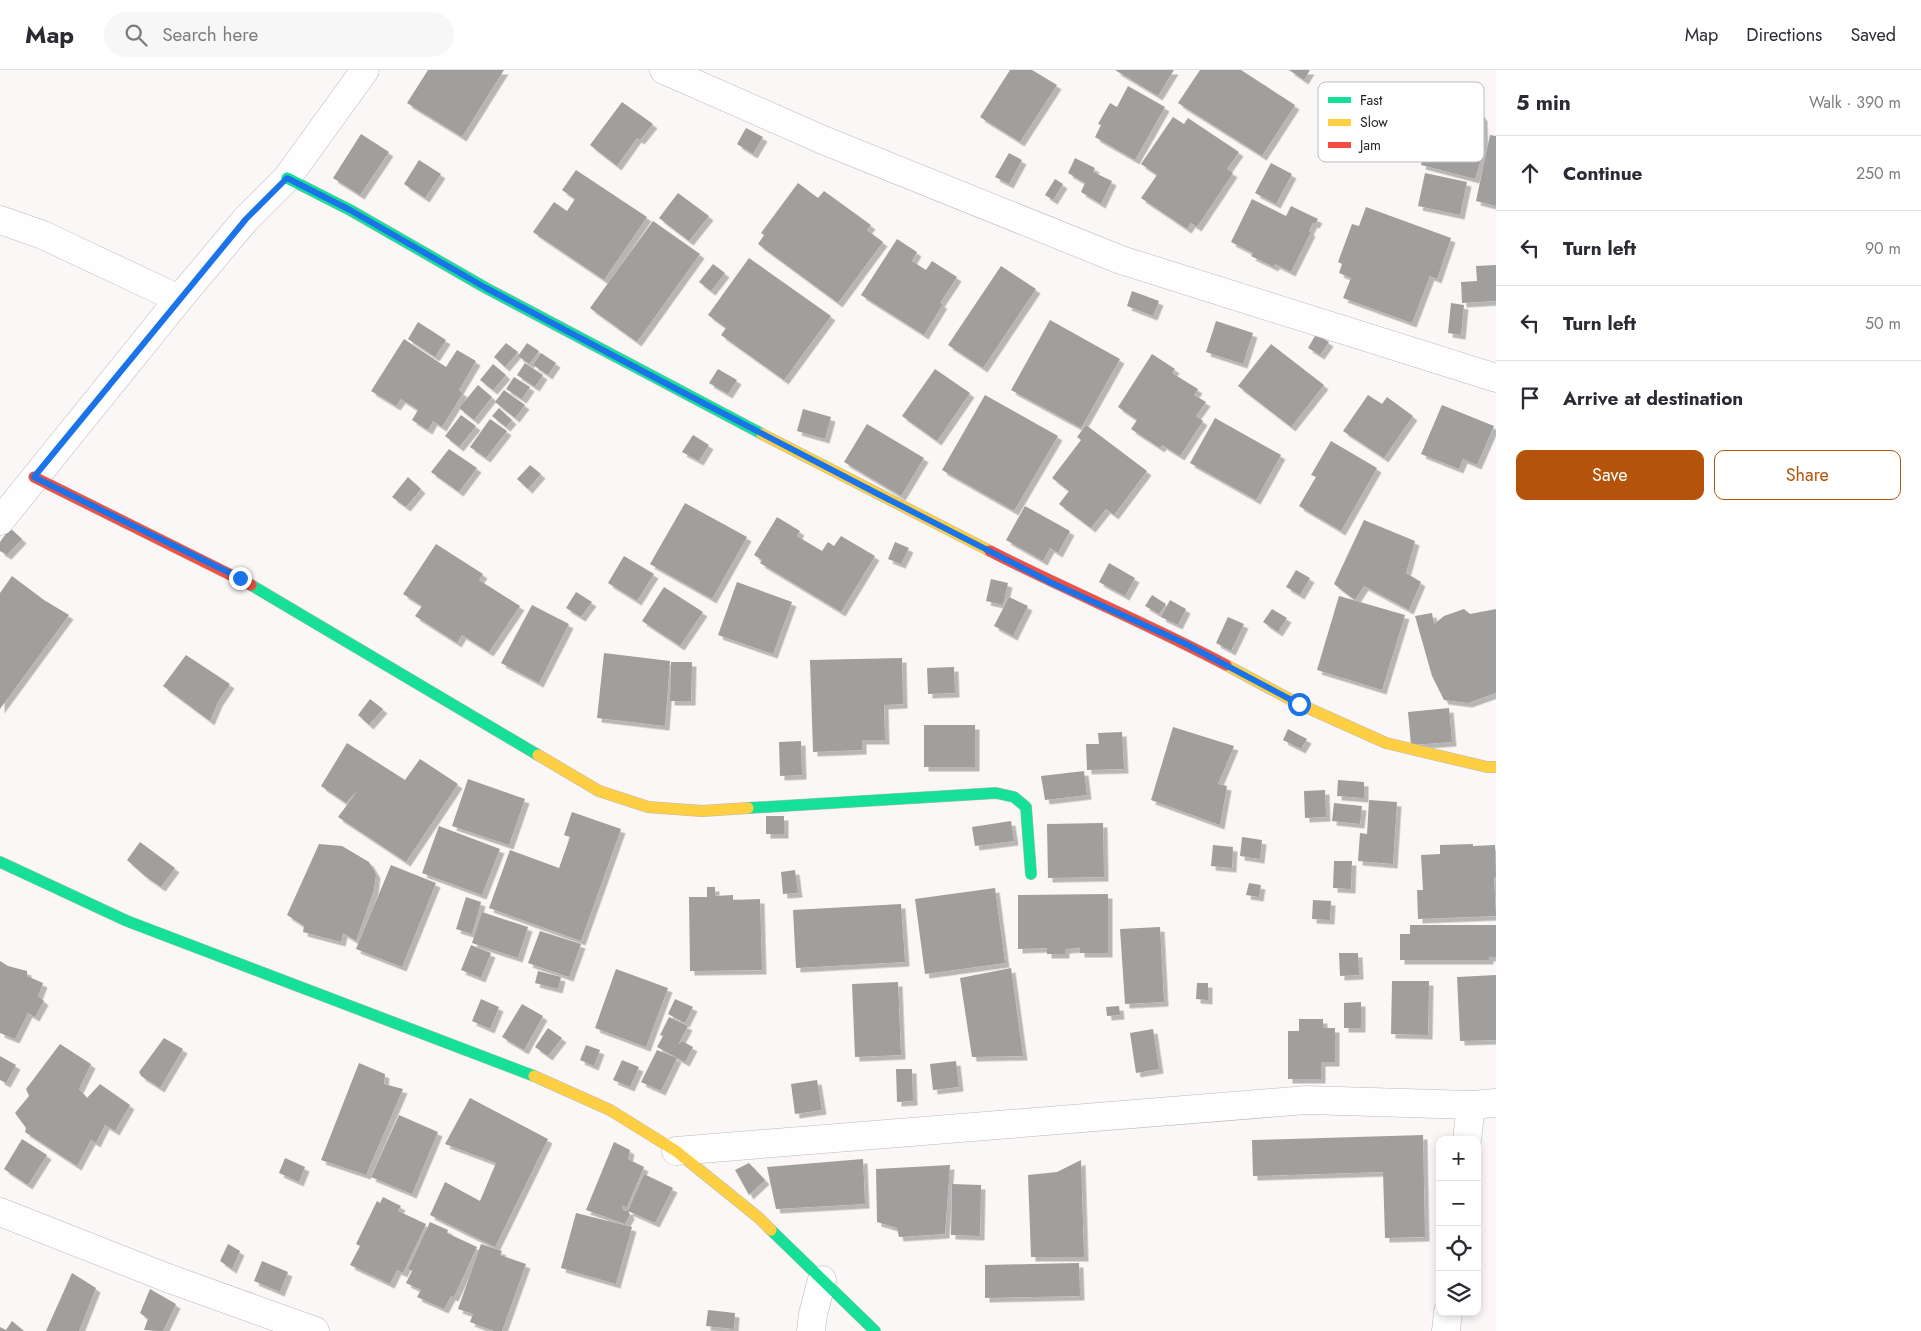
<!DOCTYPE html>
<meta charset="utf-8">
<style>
:root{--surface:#fff;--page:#f7f7f7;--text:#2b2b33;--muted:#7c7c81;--line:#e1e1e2;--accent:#b45309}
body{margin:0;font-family:Jost,sans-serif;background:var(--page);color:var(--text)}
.controls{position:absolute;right:15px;bottom:15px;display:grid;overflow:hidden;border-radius:10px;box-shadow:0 2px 8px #0003}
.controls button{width:45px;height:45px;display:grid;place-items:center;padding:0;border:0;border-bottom:1px solid var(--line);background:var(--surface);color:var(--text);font:25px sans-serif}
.stop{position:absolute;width:15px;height:15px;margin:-11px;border:4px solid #1a73e8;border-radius:50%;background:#fff}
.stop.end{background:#1a73e8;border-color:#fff;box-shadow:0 1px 5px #0008}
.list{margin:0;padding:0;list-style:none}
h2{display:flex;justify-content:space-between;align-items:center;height:65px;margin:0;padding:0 20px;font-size:21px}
h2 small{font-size:16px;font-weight:400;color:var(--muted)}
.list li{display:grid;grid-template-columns:32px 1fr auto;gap:15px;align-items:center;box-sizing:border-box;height:75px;padding:0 20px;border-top:1px solid var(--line)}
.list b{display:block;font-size:19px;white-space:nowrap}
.list em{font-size:16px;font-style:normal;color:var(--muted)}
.actions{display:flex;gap:10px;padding:15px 20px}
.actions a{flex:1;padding:11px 0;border:1px solid var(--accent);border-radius:10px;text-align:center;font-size:18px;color:var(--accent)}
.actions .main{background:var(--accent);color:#fff}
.icon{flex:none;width:28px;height:28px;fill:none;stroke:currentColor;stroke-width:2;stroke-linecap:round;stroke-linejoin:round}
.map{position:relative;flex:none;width:1496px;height:1261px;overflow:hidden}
header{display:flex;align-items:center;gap:30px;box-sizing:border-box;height:70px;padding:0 25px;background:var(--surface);border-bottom:1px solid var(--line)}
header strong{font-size:24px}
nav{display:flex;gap:28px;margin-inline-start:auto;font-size:18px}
.search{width:350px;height:45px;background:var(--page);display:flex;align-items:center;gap:12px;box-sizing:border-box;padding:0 18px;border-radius:28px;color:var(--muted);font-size:19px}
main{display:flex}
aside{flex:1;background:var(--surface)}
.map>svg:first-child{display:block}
.building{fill:#a19e9e;filter:url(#shadow)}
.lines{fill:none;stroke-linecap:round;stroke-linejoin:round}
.street-casing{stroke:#bbb8b8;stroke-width:29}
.fast-casing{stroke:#bbb8b8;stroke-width:12}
.slow-casing{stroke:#bbb8b8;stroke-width:12}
.jam-casing{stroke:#bbb8b8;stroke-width:12}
.street{stroke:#fefefe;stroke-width:28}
.fast{stroke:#16e098;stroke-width:11}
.slow{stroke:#ffcf43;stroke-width:11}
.jam{stroke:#f24e42;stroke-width:11}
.route{stroke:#1a73e8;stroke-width:6}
.key{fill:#fff;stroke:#bdbcbc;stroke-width:1}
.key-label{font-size:14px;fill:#221f1f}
</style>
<header>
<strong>Map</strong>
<div class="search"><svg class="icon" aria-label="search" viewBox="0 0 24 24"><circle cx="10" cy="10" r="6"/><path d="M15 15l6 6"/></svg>Search here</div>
<nav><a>Map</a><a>Directions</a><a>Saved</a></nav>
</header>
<main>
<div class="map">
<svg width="1496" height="1261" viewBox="0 0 1496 1261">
<defs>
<filter id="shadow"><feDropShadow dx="4.5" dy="4.5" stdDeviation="0" flood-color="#0004"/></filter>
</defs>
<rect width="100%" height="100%" fill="#fbf7f7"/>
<g class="building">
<path d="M428,0H504L462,67L407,33Z"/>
<path d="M1010,0H1032L1057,15L1020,72L980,47Z"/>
<path d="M1115,0H1174L1158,26Z"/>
<path d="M1200,0H1241L1295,35L1262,86L1178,33Z"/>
<path d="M1289,0H1310L1304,10Z"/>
<path d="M1128,16L1165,37L1135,90L1095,67L1101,55L1098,54L1110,33L1117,37Z"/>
<path d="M1466,21L1483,47L1484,80L1475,109L1421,95L1431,59H1434L1454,33Z"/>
<path d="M622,32L653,54L640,70L637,68L617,96L590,75Z"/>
<path d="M1173,47L1184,54L1188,48L1239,82L1227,99L1233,103L1197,157L1191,153L1187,159L1141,128L1157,105L1141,94Z"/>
<path d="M746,58L763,67L753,84L737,74Z"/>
<path d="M361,64L389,82L360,125L333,108Z"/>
<path d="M1490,65L1496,66V136L1476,131Z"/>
<path d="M1009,83L1022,90L1009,114L995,107Z"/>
<path d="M1075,88L1095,98L1093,102L1112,111L1101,134L1081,122L1085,113L1068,103Z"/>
<path d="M419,90L441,104L425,128L404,114Z"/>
<path d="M1271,93L1292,104L1276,134L1255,123Z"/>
<path d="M576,100L647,147L604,210L533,162L554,132L567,141L575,129L562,120Z"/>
<path d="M1425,103L1467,112L1460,145L1418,136Z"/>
<path d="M1055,109L1063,114L1053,130L1045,125Z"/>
<path d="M798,113L818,128L824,121L871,155L867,160L883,172L838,233L758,174L764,165L761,163Z"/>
<path d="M678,123L709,146L689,171L659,148Z"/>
<path d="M1252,129L1286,146L1291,136L1318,149L1315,154L1313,153L1309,161L1311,162L1291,202L1275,194L1274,197L1251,186L1253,183L1231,172Z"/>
<path d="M1366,137L1451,168L1437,209L1430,206L1412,253L1343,228L1351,208L1339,203L1342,194L1338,192L1352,154L1359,156Z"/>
<path d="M653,151L700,184L637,272L590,238Z"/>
<path d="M897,169L917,182L912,191L926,200L932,191L957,207L940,233L943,234L924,265L861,225Z"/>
<path d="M749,188L831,246L784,310L721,265L726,258L708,245Z"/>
<path d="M713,194L725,203L711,221L699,212Z"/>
<path d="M1496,195V231L1462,233L1461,212L1477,211L1476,196Z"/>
<path d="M1001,196L1036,219L983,298L948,275Z"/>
<path d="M1132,221L1159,231L1153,246L1127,236Z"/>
<path d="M1451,233L1464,235L1461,265L1448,263Z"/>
<path d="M1050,250L1120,289L1081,358L1011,320Z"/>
<path d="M1216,251L1253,263L1243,294L1206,282Z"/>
<path d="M418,252L446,270L435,287L408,269Z"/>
<path d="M1316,264L1329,272L1320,285L1308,278Z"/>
<path d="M404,269L446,297L457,280L476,291L459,320L463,323L442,357L433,351L428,360L412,350L418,340L401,329L396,336L371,321Z"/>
<path d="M506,273L518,282L505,297L494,287Z"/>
<path d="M527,273L539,281L529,294L518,286Z"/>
<path d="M1271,274L1324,315L1291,357L1238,316Z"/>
<path d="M541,283L556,293L548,305L533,295Z"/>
<path d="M1152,284L1175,299L1172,303L1198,319L1194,325L1206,332L1196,346L1203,351L1180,386L1162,375L1160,378L1131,359L1137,350L1118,337Z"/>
<path d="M525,293L543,305L535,317L517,305Z"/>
<path d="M493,294L506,305L493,320L480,310Z"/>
<path d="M718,299L737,310L728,324L709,313Z"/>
<path d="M935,299L970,323L937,371L902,346Z"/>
<path d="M514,307L530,317L522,329L506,319Z"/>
<path d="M478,315L492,327L474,350L459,338Z"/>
<path d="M504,320L525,335L515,348L495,332Z"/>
<path d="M985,325L1058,366L1014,441L942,400Z"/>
<path d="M1368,325L1382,334L1387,327L1413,346L1384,388L1343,361Z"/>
<path d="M1442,335L1494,356L1477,395L1463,389L1459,399L1421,384Z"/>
<path d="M499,338L512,350L506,357L492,346Z"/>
<path d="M803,339L831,347L825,369L797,361Z"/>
<path d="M461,345L476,356L459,377L445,366Z"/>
<path d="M1215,348L1281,385L1256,430L1190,393Z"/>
<path d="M490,349L507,361L486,388L470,377Z"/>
<path d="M867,354L924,388L901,426L844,392Z"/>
<path d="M1086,355L1147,401L1114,445L1106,439L1091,458L1059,434L1069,421L1052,408L1081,370L1077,367Z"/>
<path d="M693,365L709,375L699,391L682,382Z"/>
<path d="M1331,371L1377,398L1341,461L1299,436L1316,407L1311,405Z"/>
<path d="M449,379L477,398L459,422L431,402Z"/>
<path d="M530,395L541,404L528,419L517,409Z"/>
<path d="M408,407L421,419L406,437L392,427Z"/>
<path d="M685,433L747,467L712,529L650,494Z"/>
<path d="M1025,436L1070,461L1058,483L1050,478L1043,491L1006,470Z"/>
<path d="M777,447L800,461L797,466L822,481L828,472L834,476L841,466L875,486L841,542L760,493L762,490L754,485Z"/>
<path d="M1364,450L1415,471L1406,503L1421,512L1409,540L1364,516L1355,530L1334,514Z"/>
<path d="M10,458L22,469L7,485L0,481V472Z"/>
<path d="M895,472L909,478L901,494L888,489Z"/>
<path d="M436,474L483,504L479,510L520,536L489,582L462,565L457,573L415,546L422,536L403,524Z"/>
<path d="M624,486L654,504L637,531L608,513Z"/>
<path d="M1109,493L1135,508L1125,526L1099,512Z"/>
<path d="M1296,500L1310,508L1300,525L1286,517Z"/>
<path d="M12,506L44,530L69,545L0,639V523Z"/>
<path d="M991,509L1008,513L1003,535L986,531Z"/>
<path d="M737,512L792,532L773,584L718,565Z"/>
<path d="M664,517L703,542L680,576L642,551Z"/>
<path d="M576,522L592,532L581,547L566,538Z"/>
<path d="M1152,525L1166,534L1159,544L1145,536Z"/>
<path d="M1339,526L1405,545L1382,620L1317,600Z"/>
<path d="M1009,527L1028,536L1013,566L994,556Z"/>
<path d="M1170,530L1186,539L1178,555L1161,547Z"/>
<path d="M532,535L569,554L539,613L501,593Z"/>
<path d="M1272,539L1287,548L1278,562L1263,552Z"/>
<path d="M1464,539L1470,544L1496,539V623L1468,633L1444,630L1432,606L1415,546L1432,543L1434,554L1444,546Z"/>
<path d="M1228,547L1244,554L1231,581L1216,573Z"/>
<path d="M604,583L670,591L665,656L597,648Z"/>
<path d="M186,585L230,614L218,632L210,651L163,616Z"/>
<path d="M902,588L903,634L884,635L885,670H862V680L813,682L810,590Z"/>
<path d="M671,592H692L691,631H670Z"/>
<path d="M954,597L955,623L928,624L927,598Z"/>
<path d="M370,629L383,639L369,655L358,645Z"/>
<path d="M1449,638L1452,672L1411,675L1408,642Z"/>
<rect x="924" y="655" width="51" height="42"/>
<path d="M1173,657L1234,676L1218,714L1227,716L1220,755L1151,730Z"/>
<path d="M1288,659L1307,669L1301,679L1283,670Z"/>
<path d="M1122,662L1124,699L1087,700L1086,674H1099L1098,663Z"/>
<path d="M801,671L802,705L780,706L779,672Z"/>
<path d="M347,673L405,710L420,689L458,714L406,792L338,747L358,720L346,733L321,716Z"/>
<path d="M1084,701L1087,725L1045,730L1041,706Z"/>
<path d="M468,709L525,729L509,775L452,756Z"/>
<path d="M1338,710L1364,712V728L1337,726Z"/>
<path d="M1325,720L1326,747L1305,748L1304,721Z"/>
<path d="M1369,730L1397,732L1393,794L1358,791L1360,763L1367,764Z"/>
<path d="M1334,733L1362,736L1360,754L1332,751Z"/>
<path d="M572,742L621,759L581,871L489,838L510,780L559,798L570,767L564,765Z"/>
<rect x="766" y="746" width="18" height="18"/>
<path d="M1011,751L1014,771L975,776L972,757Z"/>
<path d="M1103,753L1104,807L1048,808L1047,754Z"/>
<path d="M439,756L500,779L482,825L422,803Z"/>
<path d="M1242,767L1262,770L1260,789L1240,786Z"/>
<path d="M140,772L175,798L161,817L145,806L127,790Z"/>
<path d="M319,774L342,776L369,792L376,804L374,820L356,871L343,863L341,872L303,862L304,856L287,845Z"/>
<path d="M1473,774V776L1495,775L1496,807H1494L1496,846L1418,849L1417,820H1423L1421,785L1440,784V775Z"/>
<path d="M1213,775L1233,777L1232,798L1211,796Z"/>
<path d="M1334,791H1352L1351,819L1333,818Z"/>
<path d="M391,795L436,813L402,897L356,879Z"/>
<path d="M795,800L798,823L783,824L781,802Z"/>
<path d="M1249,813L1261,815L1259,827L1246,825Z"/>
<path d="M707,817H715V826L733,825V830L760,829L762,900L690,901L689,827H707Z"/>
<path d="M995,818L1005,893L925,904L915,829Z"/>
<path d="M1108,824V883H1080V878L1065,879V884H1047V878L1018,879V825Z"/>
<path d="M466,827L481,832L472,864L456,859Z"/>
<path d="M1313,830L1331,831L1330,850L1312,849Z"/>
<path d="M901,834L905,892L796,898L793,840Z"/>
<path d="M482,842L528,857L518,888L472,873Z"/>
<path d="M1410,855H1496V887H1489V890H1400V864H1410Z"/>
<path d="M1160,857L1164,932L1125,934L1120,859Z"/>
<path d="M540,861L581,874L569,907L528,893Z"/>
<path d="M471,875L491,883L481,908L461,900Z"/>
<path d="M1339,883H1358L1359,905L1340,906Z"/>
<path d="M0,891L8,896L27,901V906L43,913L38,926L44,931L35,947L28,943L15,969L0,963Z"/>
<path d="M1011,898L1023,986L972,987L960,908Z"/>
<path d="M616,899L668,918L646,977L595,958Z"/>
<path d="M538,901L561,907L558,919L535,913Z"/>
<path d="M1496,905V970L1460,971L1457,907Z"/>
<path d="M1392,911H1429L1428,965L1391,964Z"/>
<path d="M898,912L901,985L855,987L852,914Z"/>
<path d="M1197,913H1208V930L1196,929Z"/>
<path d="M481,929L499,937L490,959L472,951Z"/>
<path d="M675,929L693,937L685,953L668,944Z"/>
<path d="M1361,932V958H1344V933Z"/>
<path d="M522,934L543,946L524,980L502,967Z"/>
<path d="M1119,936L1120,945L1107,946L1106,937Z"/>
<path d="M669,947L688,956L678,975L682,971L693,977L685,992L657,977L663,966L660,965Z"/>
<path d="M1299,949H1323V958H1335V992H1321V1009H1288V961H1299Z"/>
<path d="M548,958L562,968L548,986L535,977Z"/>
<path d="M1153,959L1159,999L1136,1003L1130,963Z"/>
<path d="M164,968L183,979L160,1018L141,1006L139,1002Z"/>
<path d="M60,974L91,994L79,1019L87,1028L100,1014L130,1035L115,1061L105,1055L96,1073L91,1070L77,1096L25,1062L26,1058L15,1043L29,1026L26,1019Z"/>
<path d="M586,975L600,980L594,996L580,990Z"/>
<path d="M657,980L677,988L661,1021L641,1012Z"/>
<path d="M0,986L16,995L6,1013L0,1010Z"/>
<path d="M622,990L639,997L630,1017L613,1010Z"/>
<path d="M956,991L959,1017L933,1020L930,994Z"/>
<path d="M359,993L385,1004L384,1014L403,1019L366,1105L321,1090Z"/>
<path d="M896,999H912L913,1031L897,1032Z"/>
<path d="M817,1010L822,1040L795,1044L791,1014Z"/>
<path d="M470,1028L548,1069L495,1177L430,1145L445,1112L480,1131L496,1093L445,1074Z"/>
<path d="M399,1045L438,1062L412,1124L371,1107Z"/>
<path d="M1423,1065L1425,1167L1385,1168L1383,1102L1253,1106L1252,1070Z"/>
<path d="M22,1069L47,1085L28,1115L4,1099Z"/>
<path d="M614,1072L630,1080L628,1089L644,1097L627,1137L622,1136L624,1141L628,1140L630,1145L625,1154L586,1140Z"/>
<path d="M285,1088L305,1097L299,1112L279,1103Z"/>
<path d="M863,1089L865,1134L776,1139L767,1097Z"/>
<path d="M1081,1090L1084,1187H1031L1028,1105L1057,1102Z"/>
<path d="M749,1093L765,1110L749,1125L735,1100Z"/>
<path d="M950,1095L945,1164L899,1167L897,1158L877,1152L876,1099Z"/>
<path d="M644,1104L673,1118L655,1153L628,1141Z"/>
<path d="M952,1114L981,1115L980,1166L951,1165Z"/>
<path d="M383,1127L401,1136L398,1141L426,1154L403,1203L397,1200L390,1214L350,1195L360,1176L356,1174L377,1131L380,1133Z"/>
<path d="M576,1143L632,1157L616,1214L561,1198Z"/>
<path d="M430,1152L448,1160L447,1163L477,1177L454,1227L451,1226L444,1239L417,1227L421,1220L406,1213L412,1201L408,1199Z"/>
<path d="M228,1174L240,1181L232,1199L220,1191Z"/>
<path d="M481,1174L502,1181L500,1185L526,1194L502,1261H494L470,1252L473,1244L458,1239Z"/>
<path d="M262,1191L288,1202L280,1222L254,1211Z"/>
<path d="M1079,1193L1080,1226L985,1228V1195Z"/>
<path d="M72,1203L96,1218L79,1261H46Z"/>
<path d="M150,1219L176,1234L163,1261L144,1260L148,1249L140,1243Z"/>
<path d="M708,1240L735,1243L734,1259L706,1256Z"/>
<path d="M12,1251L24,1261H0V1257L6,1260Z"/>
</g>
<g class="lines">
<defs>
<g id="street">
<path d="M664,0L823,70L1121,190L1496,308"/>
<path d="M0,150L43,165L179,229"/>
<path d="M0,451L179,229L246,149L287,108L365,0"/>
<path d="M1467,1070L1471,1035"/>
<path d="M676,1081L1307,1030L1471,1035L1496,1033"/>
<path d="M0,1142L165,1207L315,1261"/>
<path d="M811,1261L813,1244L822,1210"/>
<path d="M1446,1261L1448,1242"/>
</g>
<g id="fast">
<path d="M287,108L350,140L486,218L762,364"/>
<path d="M251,515L538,685"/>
<path d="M748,738L996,723L1014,727L1026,737L1031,804"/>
<path d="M0,792L127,851L534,1006"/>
<path d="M771,1160L875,1261"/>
</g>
<g id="slow">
<path d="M762,364L990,481"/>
<path d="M1226,595L1299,634L1386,673L1487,697H1496"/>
<path d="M538,685L599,721L648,737L702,741L748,738"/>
<path d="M534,1006L610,1040L676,1081L759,1148L771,1160"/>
</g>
<g id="jam">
<path d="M34,407L251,515"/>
<path d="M990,481C1068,521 1149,554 1226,595"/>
</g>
</defs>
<use href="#street" class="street-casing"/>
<use href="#fast" class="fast-casing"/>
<use href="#slow" class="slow-casing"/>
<use href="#jam" class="jam-casing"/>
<use href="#street" class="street"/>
<use href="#fast" class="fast"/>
<use href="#slow" class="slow"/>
<use href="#jam" class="jam"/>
</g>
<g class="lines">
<path class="route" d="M240,508L34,407L246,149L287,108L350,140L486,218L665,313L880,425L1052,513L1184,573L1299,634"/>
</g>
<rect x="1318" y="12" width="166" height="80" rx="8" class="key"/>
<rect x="1328" y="27" width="23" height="6" fill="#16e098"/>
<rect x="1328" y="49" width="23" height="7" fill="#ffcf43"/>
<rect x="1328" y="72" width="23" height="6" fill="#f24e42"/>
<g class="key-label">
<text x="1360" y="35">Fast</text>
<text x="1360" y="57">Slow</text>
<text x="1360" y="80">Jam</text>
</g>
</svg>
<div class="controls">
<button>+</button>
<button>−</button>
<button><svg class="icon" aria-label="locate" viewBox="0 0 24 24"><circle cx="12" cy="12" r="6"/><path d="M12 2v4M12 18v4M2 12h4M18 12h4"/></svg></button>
<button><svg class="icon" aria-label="layers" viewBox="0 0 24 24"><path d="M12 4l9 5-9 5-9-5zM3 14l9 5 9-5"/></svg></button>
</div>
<div class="stop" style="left:1299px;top:634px"></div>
<div class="stop end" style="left:240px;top:508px"></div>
</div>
<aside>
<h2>5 min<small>Walk · 390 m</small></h2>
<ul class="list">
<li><svg class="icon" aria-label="ahead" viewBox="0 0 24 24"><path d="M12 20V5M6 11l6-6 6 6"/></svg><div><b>Continue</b></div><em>250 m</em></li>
<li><svg class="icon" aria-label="left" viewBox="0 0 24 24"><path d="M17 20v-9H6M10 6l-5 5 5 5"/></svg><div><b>Turn left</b></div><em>90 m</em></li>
<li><svg class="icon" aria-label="left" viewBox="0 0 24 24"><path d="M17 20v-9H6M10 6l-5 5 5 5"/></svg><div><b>Turn left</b></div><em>50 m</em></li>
<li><svg class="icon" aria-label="arrive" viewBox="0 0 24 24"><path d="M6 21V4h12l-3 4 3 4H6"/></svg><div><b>Arrive at destination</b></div></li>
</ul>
<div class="actions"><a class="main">Save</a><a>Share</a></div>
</aside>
</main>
